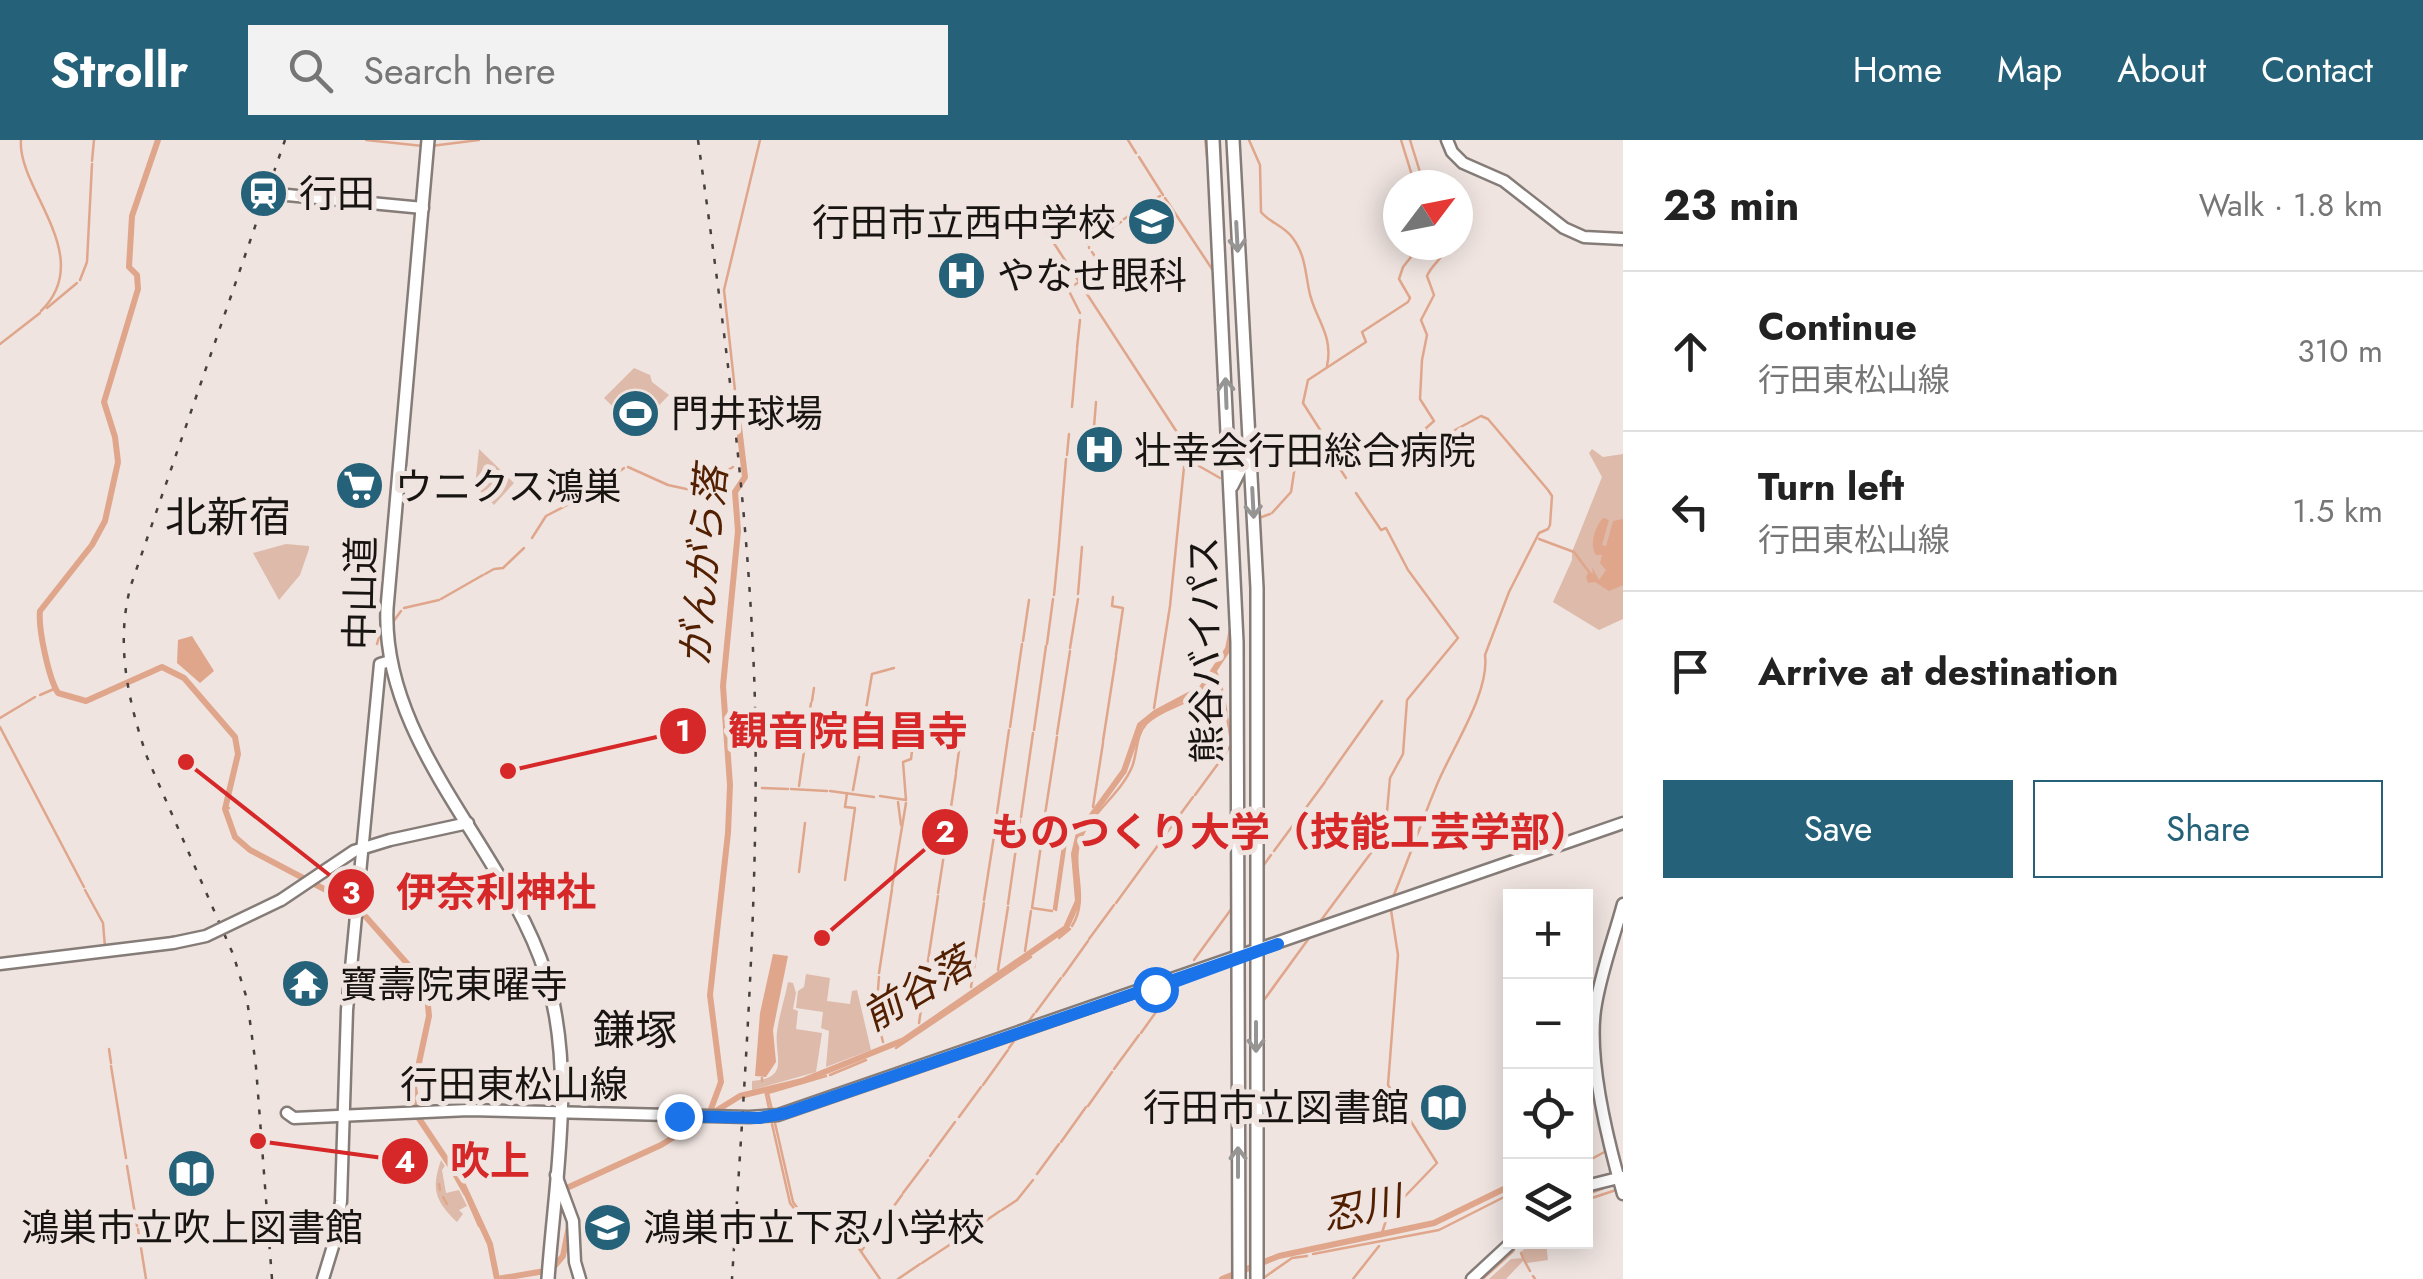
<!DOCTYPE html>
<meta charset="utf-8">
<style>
:root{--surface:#fff;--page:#f2f2f2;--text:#222;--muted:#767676;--line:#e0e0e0;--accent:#256279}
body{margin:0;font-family:Jost,"Noto Sans JP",sans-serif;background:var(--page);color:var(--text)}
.controls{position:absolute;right:30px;bottom:30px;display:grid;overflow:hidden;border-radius:0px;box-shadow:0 5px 25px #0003}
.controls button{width:90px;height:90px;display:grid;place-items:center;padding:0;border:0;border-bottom:2px solid var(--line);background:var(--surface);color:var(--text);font:50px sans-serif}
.compass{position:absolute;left:1383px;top:30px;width:90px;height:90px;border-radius:50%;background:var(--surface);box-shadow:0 5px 25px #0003;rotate:58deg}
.stop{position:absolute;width:30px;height:30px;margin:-22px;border:8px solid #1a73e8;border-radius:50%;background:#fff}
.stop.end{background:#1a73e8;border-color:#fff;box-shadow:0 2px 10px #0008}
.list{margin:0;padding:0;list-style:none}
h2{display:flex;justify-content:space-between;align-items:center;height:130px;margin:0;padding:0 40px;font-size:42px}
h2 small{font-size:32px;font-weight:400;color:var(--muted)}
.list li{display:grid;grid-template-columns:65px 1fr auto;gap:30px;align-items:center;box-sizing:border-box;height:160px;padding:0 40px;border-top:2px solid var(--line)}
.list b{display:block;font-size:38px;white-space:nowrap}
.list p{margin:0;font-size:32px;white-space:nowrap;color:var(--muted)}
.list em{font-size:32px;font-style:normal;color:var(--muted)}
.actions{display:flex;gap:20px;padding:30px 40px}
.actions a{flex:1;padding:22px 0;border:2px solid var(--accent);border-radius:0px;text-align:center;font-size:35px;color:var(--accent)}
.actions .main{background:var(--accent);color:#fff}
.icon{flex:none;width:55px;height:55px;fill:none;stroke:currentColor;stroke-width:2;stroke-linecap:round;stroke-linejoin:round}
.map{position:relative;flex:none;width:1623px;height:1139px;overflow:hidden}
header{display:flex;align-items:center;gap:60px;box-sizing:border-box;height:140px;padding:0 50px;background:var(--accent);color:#fff}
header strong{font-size:48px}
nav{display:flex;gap:55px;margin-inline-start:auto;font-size:35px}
.search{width:700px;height:90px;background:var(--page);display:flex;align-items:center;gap:25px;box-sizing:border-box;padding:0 35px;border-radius:0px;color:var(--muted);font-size:38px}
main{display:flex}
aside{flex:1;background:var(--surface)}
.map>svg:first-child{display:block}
.green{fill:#debaaa}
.water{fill:#e0a68b}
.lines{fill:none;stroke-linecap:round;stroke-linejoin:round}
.stream{stroke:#e0a68b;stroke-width:2.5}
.river{stroke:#e0a68b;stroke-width:6}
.major-casing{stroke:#857c78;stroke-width:15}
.highway-casing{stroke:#857c78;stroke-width:16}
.major{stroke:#fff;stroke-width:10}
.highway{stroke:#fff;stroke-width:11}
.rail{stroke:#46403e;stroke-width:2.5;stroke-dasharray:5 10;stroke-linecap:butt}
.major-bridge-casing{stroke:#857c78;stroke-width:15;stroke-linecap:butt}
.major-bridge{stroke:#fff;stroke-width:10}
.oneway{stroke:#979594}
.route{stroke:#1a73e8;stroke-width:12}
.labels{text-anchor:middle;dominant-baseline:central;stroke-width:10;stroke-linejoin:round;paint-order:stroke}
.poi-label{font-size:38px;fill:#181412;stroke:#efe4e0;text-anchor:start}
.street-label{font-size:38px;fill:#181412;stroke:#efe4e0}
.water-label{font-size:40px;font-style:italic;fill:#521f00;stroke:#efe4e0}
.quarter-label{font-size:42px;fill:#181412;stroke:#efe4e0}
.leader{fill:none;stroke:#d62828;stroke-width:4}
.callout-dot{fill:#d62828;stroke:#efe4e0;stroke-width:4}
.mark-label{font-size:30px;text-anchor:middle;font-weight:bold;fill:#fff}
.callout-label{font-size:40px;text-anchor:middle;font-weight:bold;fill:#d62828;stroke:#efe4e0;stroke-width:10;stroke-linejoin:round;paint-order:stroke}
</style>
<header>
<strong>Strollr</strong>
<div class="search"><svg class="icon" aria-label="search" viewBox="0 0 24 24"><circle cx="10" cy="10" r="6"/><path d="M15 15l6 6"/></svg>Search here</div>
<nav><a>Home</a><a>Map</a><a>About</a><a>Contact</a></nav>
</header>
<main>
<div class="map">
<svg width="1623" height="1139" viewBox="0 0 1623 1139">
<rect width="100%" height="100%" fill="#efe4e0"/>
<g class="green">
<path d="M634,228L650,235L652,242L669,255L636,289L604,258Z"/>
<path d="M479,309L514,343L494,365L475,346Z"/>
<path d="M1592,309L1603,317L1623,314V479L1599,490L1553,462L1572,420V412L1602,337L1589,313Z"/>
<path d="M286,404L309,406V409L300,435L279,460L253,413Z"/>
<path d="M806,834L830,838L827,861L850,864L852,851L857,850L871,910L826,927L829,891L821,888L823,872L796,868L798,851L804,847Z"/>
<path d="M788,842L793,843L796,853L793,869L798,871L796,889L822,893L816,932L752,950V941C791,938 774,917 777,892C779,875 785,859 788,842Z"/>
<path d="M441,1020L445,1026L442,1030L446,1053L459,1050L467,1066L459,1070L463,1074L457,1082C435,1061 431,1049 441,1020Z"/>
<path d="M1532,1102H1546L1548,1120L1527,1123L1524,1120L1506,1139H1489L1511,1119L1523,1118L1521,1112Z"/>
</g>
<g class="water">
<path d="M1603,378L1609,380L1602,405L1606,406L1613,381L1623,379V445L1609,451L1595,442L1588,443L1586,437L1589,431L1593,434L1592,427L1599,440L1606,430L1600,423L1602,415H1596C1589,404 1595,387 1603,378Z"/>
<path d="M192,496L214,531L200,543L177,523L178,500Z"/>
<path d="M773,814L788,816L773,890L776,922L766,937L755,936L760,873Z"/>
</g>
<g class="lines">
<g class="stream">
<path d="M21,0C17,49 97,116 41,171"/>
<path d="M366,0L423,6"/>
<path d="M1128,0L1136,13"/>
<path d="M1249,0L1260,25L1261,72C1270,83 1283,85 1292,97C1305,114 1305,130 1309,150C1314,178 1334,194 1327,226"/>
<path d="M1401,0L1415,45"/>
<path d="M1410,0L1424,45"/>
<path d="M431,6L479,0"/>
<path d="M1139,17L1163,55"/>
<path d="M92,21L94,0"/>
<path d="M1165,58L1214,132"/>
<path d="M1124,79L1160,56"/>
<path d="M1044,88L1199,326L1220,338"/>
<path d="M1087,103L1121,82"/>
<path d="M1089,107V108"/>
<path d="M1092,112L1102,127"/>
<path d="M80,140L87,122L92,24"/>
<path d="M47,168L77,143"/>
<path d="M1080,173L1068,149L1098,130"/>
<path d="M0,204L40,173"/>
<path d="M1077,208L1080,180"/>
<path d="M1072,267L1077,210"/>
<path d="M738,278L724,150L760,0"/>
<path d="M1094,287L1096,262"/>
<path d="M1321,300L1346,338"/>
<path d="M1067,315L1069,294"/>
<path d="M628,327L668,345L691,350"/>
<path d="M694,348L707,343L733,327"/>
<path d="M577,358L599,347L624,328"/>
<path d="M1272,373L1291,352L1297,313L1324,296L1303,263L1308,240L1366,202L1362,192L1408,162L1410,158L1399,139L1403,127L1411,117L1406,105"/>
<path d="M1259,378L1270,374"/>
<path d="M532,398L546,376L573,362"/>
<path d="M1539,399L1574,412L1589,432"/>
<path d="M1059,403L1066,319"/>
<path d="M485,434L494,429L503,428L524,408"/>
<path d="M1078,454L1082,407"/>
<path d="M1054,455L1059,404"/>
<path d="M1113,457L1112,466L1123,468L1116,515"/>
<path d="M441,459L483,435"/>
<path d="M404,468L439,460"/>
<path d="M393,482L401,471"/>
<path d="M1023,501L1029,460"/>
<path d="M377,504L379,497"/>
<path d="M1047,504L1053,459"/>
<path d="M1070,508L1078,459"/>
<path d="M1215,530C1226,552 1226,580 1232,604L1221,619"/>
<path d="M40,555L54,549"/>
<path d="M812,561L814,548"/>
<path d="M1154,568L1170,466L1184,327L1211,307"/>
<path d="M866,569L872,534L894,528"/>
<path d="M0,578L35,557"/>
<path d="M0,587L84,747"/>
<path d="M1010,587L1022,504"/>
<path d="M1034,590L1046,506"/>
<path d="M1057,594L1070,511"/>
<path d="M1057,597L1044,681L1066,684"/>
<path d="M1103,601L1116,517"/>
<path d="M859,613L866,572"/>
<path d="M956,632L963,582L960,574"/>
<path d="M1326,640L1382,561"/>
<path d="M799,646L811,563"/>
<path d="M762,648L788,649"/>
<path d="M791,649L827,651"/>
<path d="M853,650L859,617"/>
<path d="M830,651L874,657"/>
<path d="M1195,655L1220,621"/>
<path d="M880,656L906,660L903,622L911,619L914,595"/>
<path d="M898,662L901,685"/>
<path d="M951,667L956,634"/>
<path d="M1093,667L1103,603"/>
<path d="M225,669L229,668"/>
<path d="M997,673L1009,590"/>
<path d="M1021,677L1033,593"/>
<path d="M1044,684L1032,768L1052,771"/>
<path d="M1069,684L1079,686"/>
<path d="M1168,691L1193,657"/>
<path d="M1274,711L1325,642"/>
<path d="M1263,726L1271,715"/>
<path d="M799,732L805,683"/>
<path d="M845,740L855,668L845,667L847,653"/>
<path d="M892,747L906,663"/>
<path d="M85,750L103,783L105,807"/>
<path d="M938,753L951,669"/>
<path d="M1393,757C1408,721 1421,683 1436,647C1450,611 1490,554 1485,515L1509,452L1539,393L1548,389L1550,385L1552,356L1548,350L1488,279L1481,276L1433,302L1425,289L1434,281L1420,259L1422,220L1427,195L1421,180L1434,155L1427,136C1432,124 1443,119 1448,105"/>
<path d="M984,760L997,677"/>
<path d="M1116,763L1167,693"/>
<path d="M1008,764L1020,680"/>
<path d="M1054,769L1066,686"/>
<path d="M1056,770L1068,687"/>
<path d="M1319,783L1385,694L1390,638L1403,614L1407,560L1458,498L1408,430L1386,388L1381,390L1356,353"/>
<path d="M1072,786C1091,756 1068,725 1082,696C1094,671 1121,653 1132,627C1138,612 1135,596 1147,583C1166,565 1195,565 1211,543"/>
<path d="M1059,798L1070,789"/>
<path d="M1089,799L1114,765"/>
<path d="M1025,811L1031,771"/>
<path d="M1194,820L1232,768"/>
<path d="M998,830L1008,767"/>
<path d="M879,833L892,749"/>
<path d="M1063,836L1088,801"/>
<path d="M879,837L876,874L883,902"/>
<path d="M925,840L938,756"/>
<path d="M971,847L984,763"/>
<path d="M1168,856L1176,845"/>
<path d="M1264,860L1312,794"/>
<path d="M1036,872L1061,838"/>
<path d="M919,883L925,843"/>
<path d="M1026,885L1034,874"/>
<path d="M1141,893L1166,858"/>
<path d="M885,906L886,908"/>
<path d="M896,908L1031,817"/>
<path d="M1009,908L1014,901"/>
<path d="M109,909L111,923"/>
<path d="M111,926L126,1018"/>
<path d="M1114,929L1139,895"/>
<path d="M830,935L866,920"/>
<path d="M762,938V941"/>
<path d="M983,945L1008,910"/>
<path d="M765,950L770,973"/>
<path d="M1088,966L1112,932"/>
<path d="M772,970L768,953L826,936"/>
<path d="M959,977L981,947"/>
<path d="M775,983L793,1062L801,1073L816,1080"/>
<path d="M772,984L790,1063L796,1071L853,1100L880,1139"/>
<path d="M1061,1002L1086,967"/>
<path d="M930,1016L955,982"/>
<path d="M1586,1022L1608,1010"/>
<path d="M448,1025L465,1055"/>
<path d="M127,1026L137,1086"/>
<path d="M1037,1034L1059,1004"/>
<path d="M439,1044L440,1050"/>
<path d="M903,1053L928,1020"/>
<path d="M466,1056L479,1086"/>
<path d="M443,1057L447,1064"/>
<path d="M1586,1060L1616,1050"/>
<path d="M1002,1070L1017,1060L1033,1040"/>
<path d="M138,1089L146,1139"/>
<path d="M877,1089L902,1055"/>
<path d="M1381,1096L1388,1074L1437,1023L1388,945L1398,815L1391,770"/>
<path d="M962,1097L1000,1071"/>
<path d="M1525,1107L1531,1102"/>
<path d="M862,1110L876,1091"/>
<path d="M1521,1113L1523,1118"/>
<path d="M1313,1114L1439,1090L1510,1054"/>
<path d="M1524,1120L1530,1131"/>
<path d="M922,1123L960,1098"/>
<path d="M1533,1136L1535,1139"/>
<path d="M898,1139L920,1124"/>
<path d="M1262,1139L1292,1118L1307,1116"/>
<path d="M1353,1139L1379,1106"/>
</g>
<g class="river">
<path d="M158,0L132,76L129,127L137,135L138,149L104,262L115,297L118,322L105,381L92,405L40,471C38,489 49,539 58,553L86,561L162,527L184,538L235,597L238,614L225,669L235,697L250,710L343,759L366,777L419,837L427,855L429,876L414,946L418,977L462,1043L490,1104L497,1139"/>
<path d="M1207,0L1209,19"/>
<path d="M708,977L721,942L710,855L728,693L730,645L723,546L738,391L735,352L745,337L738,278"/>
<path d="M1586,1053L1602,1047"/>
<path d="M566,1074L558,1052L661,1005L740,956L802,941L904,900L1066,788L1078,761L1074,714L1079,693L1124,631L1140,585L1155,573L1202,548L1228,509L1232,488"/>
<path d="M1518,1104L1521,1102"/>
<path d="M497,1139L551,1130L563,1116L569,1086"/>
<path d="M1222,1139L1279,1116L1434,1083L1510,1046"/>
<path d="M1480,1139L1512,1110"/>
</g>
<defs>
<g id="major">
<path d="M1447,0L1452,12L1463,23L1504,41L1564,88L1584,97L1623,99"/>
<path d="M287,55L423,68"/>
<path d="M281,760L354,711L390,700L468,683"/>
<path d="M1623,764C1614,798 1600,834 1595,870C1588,923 1608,1002 1623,1054"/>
<path d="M0,824L173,803"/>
<path d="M287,973L294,978L469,970L749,977L778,975L1623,683"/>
<path d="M556,1035L573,1081L575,1122L580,1139"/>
<path d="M1586,1046L1622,1037"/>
<path d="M323,1139L337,1093L341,1061L347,870L380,524L390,521"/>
<path d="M1472,1139L1512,1102"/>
</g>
<g id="highway">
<path d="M428,0L387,468C381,605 507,710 546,835C576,933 555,1039 548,1139"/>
<path d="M1213,0L1237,502L1239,1139"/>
<path d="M1233,0L1257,448V1139"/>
<path d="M1232,346L1244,322L1245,308"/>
</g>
</defs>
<use href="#major" class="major-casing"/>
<use href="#highway" class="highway-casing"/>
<use href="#major" class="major"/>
<use href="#highway" class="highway"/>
<g class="rail">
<path d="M698,0C724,187 750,375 755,564C759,756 744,948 732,1139"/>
<path d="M272,1139L256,927L247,859L233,814L147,617C128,561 115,503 131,445L285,0"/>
</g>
<defs>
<path id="major-bridge" d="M173,803L206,796L281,760"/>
</defs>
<use href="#major-bridge" class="major-bridge-casing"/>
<use href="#major-bridge" class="major-bridge"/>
</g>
<defs><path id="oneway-shaft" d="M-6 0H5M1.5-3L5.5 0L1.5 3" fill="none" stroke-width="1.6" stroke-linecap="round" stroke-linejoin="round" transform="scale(2.5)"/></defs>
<g class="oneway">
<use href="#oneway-shaft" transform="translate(1237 97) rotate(87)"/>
<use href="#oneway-shaft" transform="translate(1226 253) rotate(-92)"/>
<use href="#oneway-shaft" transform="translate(1253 363) rotate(87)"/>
<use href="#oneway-shaft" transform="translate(1256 897) rotate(90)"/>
<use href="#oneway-shaft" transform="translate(1238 1022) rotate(-90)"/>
</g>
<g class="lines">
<path class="route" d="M679,976L759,978L786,973L1278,804L1155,849"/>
</g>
<defs>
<symbol id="station-disc" viewBox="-11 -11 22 22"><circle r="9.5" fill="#256279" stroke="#efe4e0"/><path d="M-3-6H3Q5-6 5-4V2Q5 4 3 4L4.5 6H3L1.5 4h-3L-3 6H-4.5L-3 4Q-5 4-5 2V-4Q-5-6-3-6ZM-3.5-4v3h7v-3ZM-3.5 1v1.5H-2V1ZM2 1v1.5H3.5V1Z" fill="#fff"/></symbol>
<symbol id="school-disc" viewBox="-11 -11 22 22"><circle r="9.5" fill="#256279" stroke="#efe4e0"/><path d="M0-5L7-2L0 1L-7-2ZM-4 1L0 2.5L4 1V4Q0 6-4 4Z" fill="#fff"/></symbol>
<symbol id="hospital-disc" viewBox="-11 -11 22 22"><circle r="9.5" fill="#256279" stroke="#efe4e0"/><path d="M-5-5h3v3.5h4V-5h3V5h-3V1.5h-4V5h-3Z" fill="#fff"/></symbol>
<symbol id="stadium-disc" viewBox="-11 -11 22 22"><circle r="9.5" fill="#256279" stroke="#efe4e0"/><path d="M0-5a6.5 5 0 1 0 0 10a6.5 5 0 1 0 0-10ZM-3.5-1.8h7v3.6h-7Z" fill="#fff"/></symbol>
<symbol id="supermarket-disc" viewBox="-11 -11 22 22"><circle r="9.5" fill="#256279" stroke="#efe4e0"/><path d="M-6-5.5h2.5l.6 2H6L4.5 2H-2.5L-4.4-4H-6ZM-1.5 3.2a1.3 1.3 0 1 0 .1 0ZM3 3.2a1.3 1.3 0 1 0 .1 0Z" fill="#fff"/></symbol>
<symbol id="temple-disc" viewBox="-11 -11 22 22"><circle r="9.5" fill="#256279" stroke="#efe4e0"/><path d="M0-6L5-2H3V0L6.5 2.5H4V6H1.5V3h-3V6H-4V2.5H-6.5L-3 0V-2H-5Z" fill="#fff"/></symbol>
<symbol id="library-disc" viewBox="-11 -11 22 22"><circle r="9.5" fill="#256279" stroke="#efe4e0"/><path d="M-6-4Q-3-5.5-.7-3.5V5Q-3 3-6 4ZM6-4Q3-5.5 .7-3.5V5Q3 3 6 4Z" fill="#fff"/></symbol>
</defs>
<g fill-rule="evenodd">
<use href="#station-disc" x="236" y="26" width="55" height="55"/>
<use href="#school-disc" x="1124" y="54" width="55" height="55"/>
<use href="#hospital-disc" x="934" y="108" width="55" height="55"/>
<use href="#stadium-disc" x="608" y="246" width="55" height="55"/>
<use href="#hospital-disc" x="1072" y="282" width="55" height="55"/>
<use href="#supermarket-disc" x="332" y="318" width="55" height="55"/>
<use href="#temple-disc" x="278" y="816" width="55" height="55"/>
<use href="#library-disc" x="1416" y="940" width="55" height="55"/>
<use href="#library-disc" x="164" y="1006" width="55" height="55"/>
<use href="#school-disc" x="580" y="1060" width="55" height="55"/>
</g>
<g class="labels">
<g class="poi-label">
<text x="299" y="53">行田</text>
<text x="1116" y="82" text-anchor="end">行田市立西中学校</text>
<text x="997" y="135">やなせ眼科</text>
<text x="671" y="273">門井球場</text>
<text x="1134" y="310">壮幸会行田総合病院</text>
<text x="395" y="346">ウニクス鴻巣</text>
<text x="340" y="844">寶壽院東曜寺</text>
<text x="1409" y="967" text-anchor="end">行田市立図書館</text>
<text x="192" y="1087" text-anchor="middle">鴻巣市立吹上図書館</text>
<text x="643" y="1087">鴻巣市立下忍小学校</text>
</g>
<g class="street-label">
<text transform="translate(360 453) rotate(-89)">中山道</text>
<text transform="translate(1205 510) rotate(-91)">熊谷バイパス</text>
<text x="514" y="944">行田東松山線</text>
</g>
<g class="water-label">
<text transform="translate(703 426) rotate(-85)">がんがら落</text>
<text transform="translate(917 849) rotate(-31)">前谷落</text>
<text transform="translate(1362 1068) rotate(-12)">忍川</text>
</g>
<g class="quarter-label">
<text x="228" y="377">北新宿</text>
<text x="635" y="890">鎌塚</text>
</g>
</g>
<path class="leader" d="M508 631L683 591M822 798L945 692M186 622L351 752M258 1001L405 1021"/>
<g class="callout-dot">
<circle cx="508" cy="631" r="10"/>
<circle cx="822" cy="798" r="10"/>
<circle cx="186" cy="622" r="10"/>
<circle cx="258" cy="1001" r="10"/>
<circle cx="683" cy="591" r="25"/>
<circle cx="945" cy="692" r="25"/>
<circle cx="351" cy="752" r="25"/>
<circle cx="405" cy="1021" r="25"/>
</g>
<g class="mark-label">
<text x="683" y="601">1</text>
<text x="945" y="702">2</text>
<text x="351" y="763">3</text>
<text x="405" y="1032">4</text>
</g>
<g class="callout-label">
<text x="848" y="605">観音院自昌寺</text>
<text x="1290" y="706">ものつくり大学（技能工芸学部）</text>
<text x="496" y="766">伊奈利神社</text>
<text x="490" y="1035">吹上</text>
</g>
</svg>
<div class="controls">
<button>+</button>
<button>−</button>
<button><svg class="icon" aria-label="locate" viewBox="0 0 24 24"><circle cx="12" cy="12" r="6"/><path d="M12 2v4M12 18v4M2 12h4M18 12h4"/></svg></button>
<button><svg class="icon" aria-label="layers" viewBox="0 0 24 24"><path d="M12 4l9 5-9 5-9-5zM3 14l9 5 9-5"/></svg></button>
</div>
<svg class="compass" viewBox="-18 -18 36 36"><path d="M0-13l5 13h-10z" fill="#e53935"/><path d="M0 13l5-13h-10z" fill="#767676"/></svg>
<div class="stop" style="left:1155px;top:849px"></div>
<div class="stop end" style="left:679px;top:976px"></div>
</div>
<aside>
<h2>23 min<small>Walk · 1.8 km</small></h2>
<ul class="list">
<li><svg class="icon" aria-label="ahead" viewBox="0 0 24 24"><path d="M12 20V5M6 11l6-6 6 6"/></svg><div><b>Continue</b><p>行田東松山線</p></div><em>310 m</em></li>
<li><svg class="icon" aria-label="left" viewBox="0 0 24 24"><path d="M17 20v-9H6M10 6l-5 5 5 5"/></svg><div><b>Turn left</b><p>行田東松山線</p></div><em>1.5 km</em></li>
<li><svg class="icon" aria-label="arrive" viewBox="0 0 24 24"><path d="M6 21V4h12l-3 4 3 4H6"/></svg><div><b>Arrive at destination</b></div></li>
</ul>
<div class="actions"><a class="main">Save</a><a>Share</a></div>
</aside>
</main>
